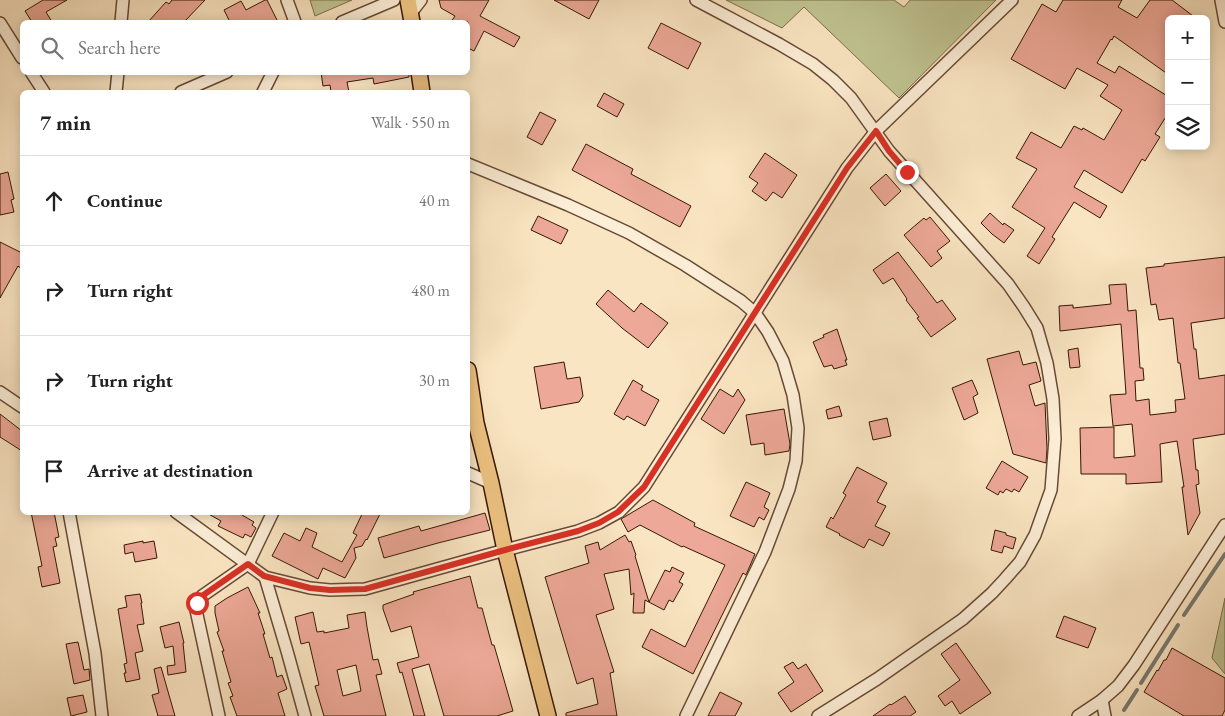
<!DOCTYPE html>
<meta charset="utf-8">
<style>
:root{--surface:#fff;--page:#f6f6f6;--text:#222;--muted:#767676;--line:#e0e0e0}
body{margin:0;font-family:"EB Garamond",serif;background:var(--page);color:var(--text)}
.controls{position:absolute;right:15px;top:15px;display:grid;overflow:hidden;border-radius:8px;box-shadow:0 2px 12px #0003}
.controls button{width:45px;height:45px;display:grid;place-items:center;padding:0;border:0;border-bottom:1px solid var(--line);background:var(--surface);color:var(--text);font:25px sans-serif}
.stop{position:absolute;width:15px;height:15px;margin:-11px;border:4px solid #d93025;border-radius:50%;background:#fff}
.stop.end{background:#d93025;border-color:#fff;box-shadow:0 1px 5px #0008}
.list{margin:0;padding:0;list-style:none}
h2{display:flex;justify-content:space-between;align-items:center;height:65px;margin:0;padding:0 20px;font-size:21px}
h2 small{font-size:16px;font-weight:400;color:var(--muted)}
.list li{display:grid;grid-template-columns:32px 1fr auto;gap:15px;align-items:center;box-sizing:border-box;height:90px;padding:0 20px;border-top:1px solid var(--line)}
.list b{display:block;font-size:19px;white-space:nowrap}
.list em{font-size:16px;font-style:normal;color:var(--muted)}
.icon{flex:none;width:28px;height:28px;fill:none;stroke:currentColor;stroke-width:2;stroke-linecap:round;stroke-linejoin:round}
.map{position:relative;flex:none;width:1225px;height:716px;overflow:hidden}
.search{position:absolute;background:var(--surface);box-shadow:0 2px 12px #0003;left:20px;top:20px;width:450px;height:55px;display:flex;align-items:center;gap:12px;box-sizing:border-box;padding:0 18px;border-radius:8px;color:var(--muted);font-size:19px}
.panel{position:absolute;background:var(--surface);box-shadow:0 2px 12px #0003;left:20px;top:90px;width:450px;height:425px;border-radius:8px}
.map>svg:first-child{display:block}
.green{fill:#c0c492;stroke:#7c6e4c}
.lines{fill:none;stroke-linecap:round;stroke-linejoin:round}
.stream{stroke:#777a73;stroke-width:4}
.building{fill:#eda897;stroke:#371705;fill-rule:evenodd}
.minor-casing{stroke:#684a34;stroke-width:14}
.major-casing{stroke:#371705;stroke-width:18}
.minor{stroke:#fceed7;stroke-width:11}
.major{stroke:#edc281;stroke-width:15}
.route{stroke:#d93025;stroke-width:6}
</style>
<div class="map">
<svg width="1225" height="716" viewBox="0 0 1225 716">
<rect width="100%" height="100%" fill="#fae5c2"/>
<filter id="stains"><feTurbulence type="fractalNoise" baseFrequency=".004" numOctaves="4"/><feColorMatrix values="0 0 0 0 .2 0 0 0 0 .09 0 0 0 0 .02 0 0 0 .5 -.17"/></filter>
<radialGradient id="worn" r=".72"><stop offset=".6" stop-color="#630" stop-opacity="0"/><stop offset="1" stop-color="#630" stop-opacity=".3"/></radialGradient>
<g class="green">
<path d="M310,0H352L315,16Z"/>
<path d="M726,0H894L904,7L910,0H996L899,98L804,7L782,28Z"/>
<path d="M1225,598V674L1212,658Z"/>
</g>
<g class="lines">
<g class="stream">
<path d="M1184,615L1225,554"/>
<path d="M1141,683L1178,625"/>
<path d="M1124,710L1137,690"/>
</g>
</g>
<g class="building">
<path d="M43,0H67L46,12L52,22H32L25,11Z"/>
<path d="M172,0H205L184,22H148L166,2L169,4Z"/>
<path d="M265,0H267L278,22H230L224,10L241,1L246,10Z"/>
<path d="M439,0H489L480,16L520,37L514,47L484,31L474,51L468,48V22H451L455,16L441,8Z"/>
<path d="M554,0H599L589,19Z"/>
<path d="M1063,0H1122L1118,7L1137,18L1150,0H1172L1197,19H1169V75L1114,36L1112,40L1111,39L1097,63L1115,73L1119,66L1169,97V112L1155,134L1160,137L1145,161L1142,159L1122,193L1084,170L1074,187L1107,206L1100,218L1074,202L1052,237L1055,239L1039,264L1027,256L1045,228L1012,207L1037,169L1016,158L1031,132L1061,148L1074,126L1082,130L1083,128L1104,140L1122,110L1100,96L1108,85L1077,68L1065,89L1011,59L1042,4L1056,12Z"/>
<path d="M661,23L701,43L688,69L648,48Z"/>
<path d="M321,72H409V77L374,84L373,78L347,82L349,92H331L330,85L323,86Z"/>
<path d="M604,93L624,104L617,117L597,106Z"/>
<path d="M540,112L556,120L542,145L527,137Z"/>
<path d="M586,144L633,169L631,174L691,206L680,227L572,170Z"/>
<path d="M765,153L797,175L782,198L773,192L766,201L752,191L758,183L749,177Z"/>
<path d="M8,172L14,199L11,200L14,212L0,215V174Z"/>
<path d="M886,174L901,191L885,206L870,188Z"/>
<path d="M990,213L1003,225L1004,223L1014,230L1004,243L992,234L981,223Z"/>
<path d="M538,216L568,230L561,244L531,230Z"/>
<path d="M930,217L950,241L937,251L942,258L931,267L904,235L924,218L926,220Z"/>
<path d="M0,242L22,253V269L18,266L0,298Z"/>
<path d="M898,252L937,303L942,300L956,319L931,337L917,318L919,317L906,300L907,299L893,278L883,284L873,270Z"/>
<path d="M1225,257V318L1191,323L1194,349H1196L1199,379L1225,375V434L1193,439L1196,470H1198L1199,484L1196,485L1200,513L1188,535L1182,487H1184L1177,441L1160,444L1162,482L1126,484V474H1081L1080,428L1114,427V458L1135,456L1132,424L1113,426L1110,395L1126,394L1121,324L1060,331L1059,306L1073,305V308L1111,304L1109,285L1126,284L1128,311L1136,310L1140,368H1143L1144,380L1135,381L1136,401L1149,399L1150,415L1176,412L1175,400L1185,399L1180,363H1178L1173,318L1159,320L1156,304L1151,305L1146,268L1164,266V264Z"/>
<path d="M608,290L634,312L641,303L668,323L648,348L622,328L596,304Z"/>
<path d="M837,329L847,360H845L847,365L834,369L832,365L824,367L813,342L824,337L823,335Z"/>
<path d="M1078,348L1080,367L1070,368L1068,350Z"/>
<path d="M1019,351L1023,365L1036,362L1041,381L1029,385L1035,406L1045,403L1047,449L1046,463L1013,454L987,359Z"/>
<path d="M564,362L567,379L580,377L583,396L579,402L541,409L534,367Z"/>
<path d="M633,380L643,386L641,390L659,400L645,426L627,416L624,420L614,414Z"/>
<path d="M972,380L978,394L973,397L978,413L964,420L952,388Z"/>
<path d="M720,389L733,397L738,389L745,400L724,434L701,419Z"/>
<path d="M839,406L842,416L828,419L826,410Z"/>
<path d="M784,409L790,444L789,451L765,455L764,443L751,445L746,415Z"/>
<path d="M0,414L22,431V451L0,437Z"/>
<path d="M887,418L891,436L873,440L869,422Z"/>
<path d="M1002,461L1028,477L1019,492L1014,489L1012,492L1006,489L1003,493L1000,491L998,495L986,488Z"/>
<path d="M857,467L887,483L877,502L886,506L875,526L890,533L883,546L869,539L864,548L839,535L840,534L826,527L831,517L833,519L846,495L843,493Z"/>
<path d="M746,482L770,493L764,507L769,510L764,520L759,517L754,527L730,516Z"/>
<path d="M653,500L695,523L694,526L755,554L746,575L743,573L732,595L693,674L642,647L651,629L685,647L725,565L683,546L682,547L640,525L628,532L621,519Z"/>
<path d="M31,512H54L59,537L55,538L57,546L53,547L60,583L42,587L38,567L42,566Z"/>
<path d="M205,512H243L242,515L254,522L252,525L256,528L251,537L245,534L243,538L218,526L221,521Z"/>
<path d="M363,512H381L367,540L366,539L362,546L354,548L356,558L345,578L323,568L318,579L272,556L284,533L300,541L306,528L317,533L312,547L342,562L357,535L353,533Z"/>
<path d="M485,513L490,530L438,543L384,558L378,538L419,526L421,531Z"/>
<path d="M995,530L1006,533V535L1016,538L1013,549L1004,546L1002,553L991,550Z"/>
<path d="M625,535L629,542L631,541L636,555L635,556L649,602L665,570L670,572L672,567L684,573L679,582L683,584L673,602L669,600L664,610L645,600L644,613H633L634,593L631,595L629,569L604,574L614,609L596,615L614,672L610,673L617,716H566V713L598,704L593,678L577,684L545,577L589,563L585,546L598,542L600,550Z"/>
<path d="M143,541V543L154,541L157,558L135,562L133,552L125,554L124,545Z"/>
<path d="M470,576L478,608H482L492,645H494L513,711L497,716H444L429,664L412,669L425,716H414L402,672L400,673L397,663L419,657L411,626L391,632L383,609V605L414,594L413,592Z"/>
<path d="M248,587L260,613H258L265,634H263L270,658L272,657L277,677L282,675L287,689L278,693L285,716H237L230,697L233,696L228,683L231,682L222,651H224L217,632L219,631L215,613V606L227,598Z"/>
<path d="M140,594L142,603H141L144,624L137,625L143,651L135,653L140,679L126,682L124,673H126L124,664L127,663L118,609L127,607L125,596Z"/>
<path d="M313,612L317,632L324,631V633L349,628L347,615L365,612L367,627L373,660L378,659L382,674L376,675L386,716H324L315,686L319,685L309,642L301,644L295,617ZM356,665L361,691L343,696L337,670Z"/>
<path d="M1064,616L1096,628L1088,648L1056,637Z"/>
<path d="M179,622L184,643H183L186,672L168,675L167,666L175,665L173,646L165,648L160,627Z"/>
<path d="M78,642L84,670L89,669L90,680L74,684L66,644Z"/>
<path d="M956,643L991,693L960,714L952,701L945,706L938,696L960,680L941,654Z"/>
<path d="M1172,648L1225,678V710L1222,716H1184L1144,692L1157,670L1158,671L1164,660H1166Z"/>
<path d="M793,662L798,669L806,664L823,691L791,712L778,693L794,682L784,667Z"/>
<path d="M161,667L175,716H158L152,695L159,693L154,669Z"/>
<path d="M720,692L742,703L735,716H708Z"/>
<path d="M83,695L87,712L71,716L67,698Z"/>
<path d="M905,696L916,712L910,716H873L890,704L891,705Z"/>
</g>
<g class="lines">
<defs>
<g id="minor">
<path d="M287,0L295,22"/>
<path d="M696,0L779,44L813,64L833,80L851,98L889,151L1008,284L1024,307L1037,328L1047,363L1053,399L1055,439L1051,490L1035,535L1020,562L1005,579L992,593L963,619L877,679L818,716"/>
<path d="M1221,0L1225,22"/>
<path d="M410,14L421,0"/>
<path d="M121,22L123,0"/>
<path d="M342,22L394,0"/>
<path d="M0,23L22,58"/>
<path d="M31,72L44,92"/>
<path d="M116,92L118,72"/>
<path d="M181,92L227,72"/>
<path d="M263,92L273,72"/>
<path d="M468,164L568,205L629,233L685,265L741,301L755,313L768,332L783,361L793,395L798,428L796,461L789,489L765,552L686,716"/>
<path d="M0,392L22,407"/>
<path d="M468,473L491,483"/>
<path d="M69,512L95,653L102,716"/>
<path d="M176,512L265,577L310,588L330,590L365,589L505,550L578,531L599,523L619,512L644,487L847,168L876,131L1012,0"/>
<path d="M265,577L287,651L305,716"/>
<path d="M1102,700L1105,716"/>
<path d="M219,716L196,610L197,603L202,596L248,564L273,512"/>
<path d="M1078,716L1102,700L1118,686L1134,665L1225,525"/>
</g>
<g id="major">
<path d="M408,0L412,22"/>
<path d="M419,72L422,92"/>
<path d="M468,370L476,423L491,483L505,550L548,716"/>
</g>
</defs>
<use href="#minor" class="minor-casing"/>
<use href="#major" class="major-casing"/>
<use href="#minor" class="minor"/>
<use href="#major" class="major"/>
</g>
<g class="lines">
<path class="route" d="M197,603L202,596L248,564L264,576L310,588L330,590L365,589L505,550L578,531L599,523L618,512L644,487L847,168L876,131L889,151L907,172"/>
</g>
<rect width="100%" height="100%" filter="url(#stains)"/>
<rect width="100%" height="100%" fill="url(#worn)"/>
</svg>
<div class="controls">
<button>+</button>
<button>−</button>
<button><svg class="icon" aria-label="layers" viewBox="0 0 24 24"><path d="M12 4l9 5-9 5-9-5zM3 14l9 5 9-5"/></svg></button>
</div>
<div class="stop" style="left:197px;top:603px"></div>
<div class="stop end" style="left:907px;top:172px"></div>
<div class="search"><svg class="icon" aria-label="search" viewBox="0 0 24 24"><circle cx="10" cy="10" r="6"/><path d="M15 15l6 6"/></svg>Search here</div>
<section class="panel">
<h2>7 min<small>Walk · 550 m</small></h2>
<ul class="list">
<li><svg class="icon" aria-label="ahead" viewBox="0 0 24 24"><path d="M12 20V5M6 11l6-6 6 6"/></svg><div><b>Continue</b></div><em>40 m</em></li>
<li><svg class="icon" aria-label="right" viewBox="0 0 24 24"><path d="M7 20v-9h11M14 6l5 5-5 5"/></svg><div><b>Turn right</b></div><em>480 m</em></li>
<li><svg class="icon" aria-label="right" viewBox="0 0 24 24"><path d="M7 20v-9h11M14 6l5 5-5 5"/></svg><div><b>Turn right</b></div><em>30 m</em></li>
<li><svg class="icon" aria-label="arrive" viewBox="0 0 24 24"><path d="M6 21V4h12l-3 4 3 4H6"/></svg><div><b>Arrive at destination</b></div></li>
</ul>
</section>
</div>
